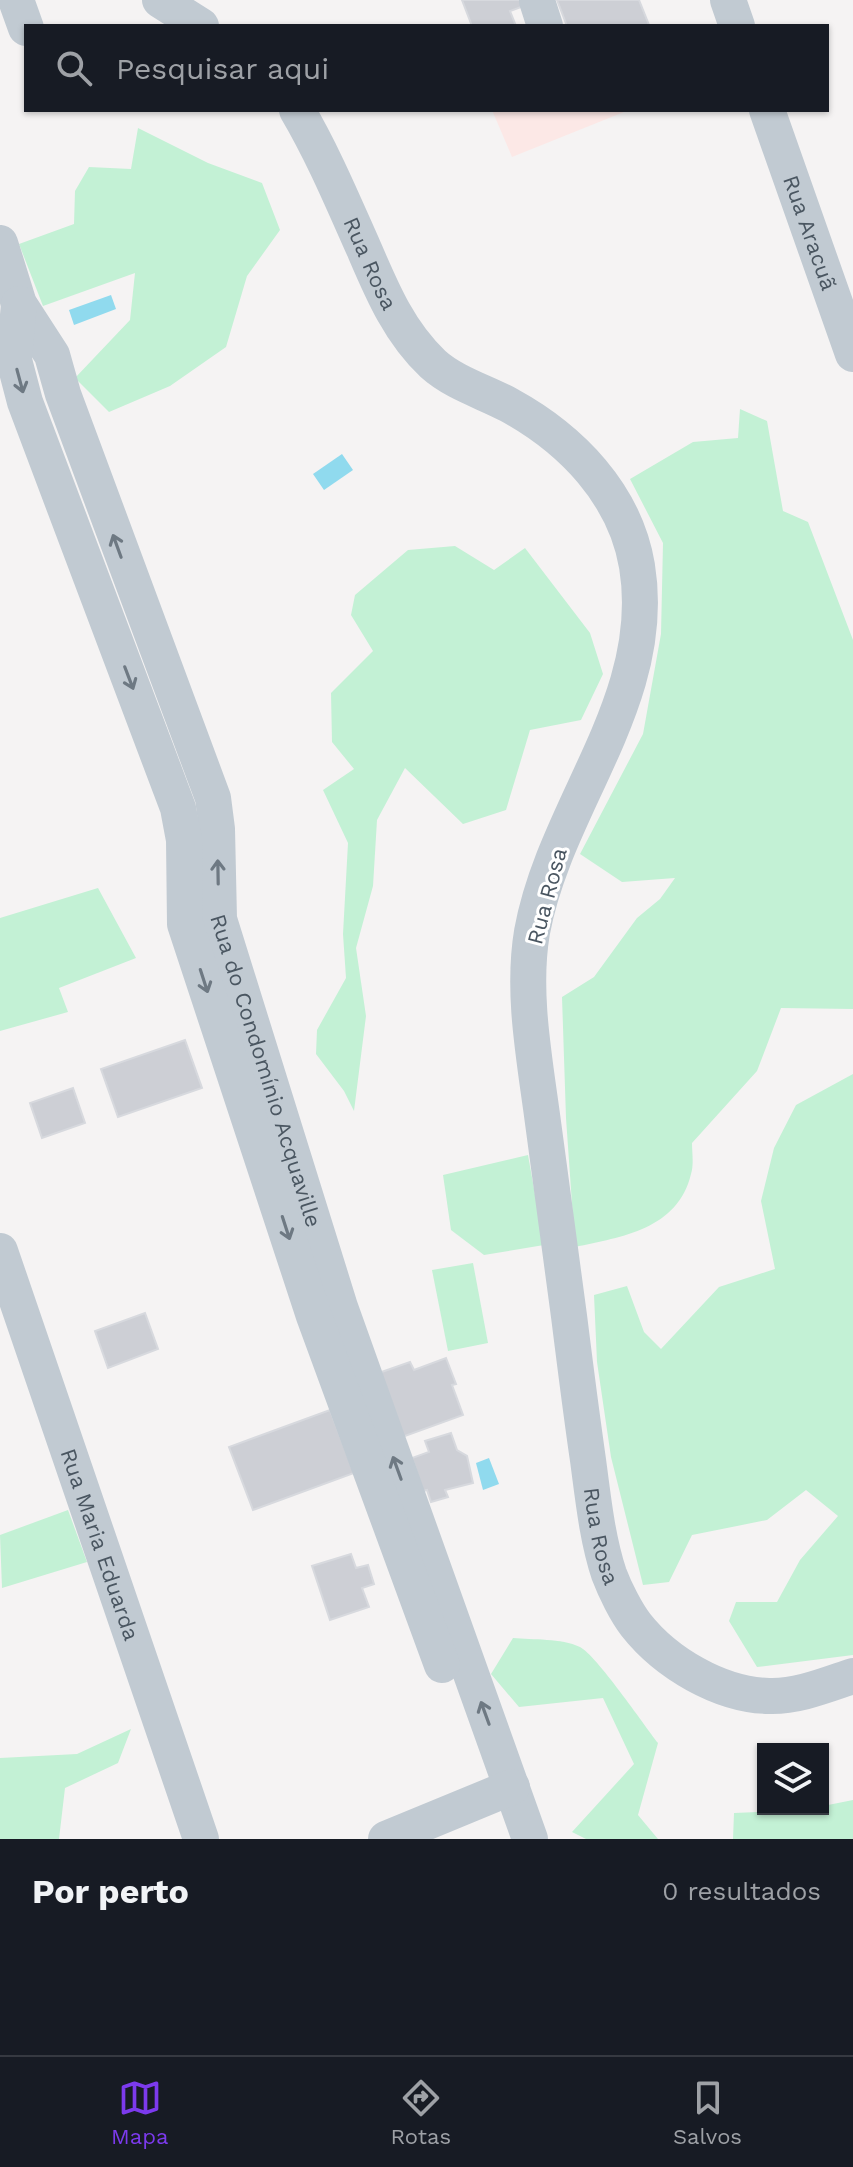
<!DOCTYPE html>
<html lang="pt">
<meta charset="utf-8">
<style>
:root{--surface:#171b24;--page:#20242c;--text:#f1f3f6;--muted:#9ea1a6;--line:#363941;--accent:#7c3aed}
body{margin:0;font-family:"Work Sans",sans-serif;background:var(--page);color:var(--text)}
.controls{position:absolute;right:24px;bottom:24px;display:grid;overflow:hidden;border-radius:0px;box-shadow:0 2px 6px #0004}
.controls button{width:72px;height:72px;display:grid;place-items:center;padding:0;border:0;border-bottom:2px solid var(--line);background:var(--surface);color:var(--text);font:40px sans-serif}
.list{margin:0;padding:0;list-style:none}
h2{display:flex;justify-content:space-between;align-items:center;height:104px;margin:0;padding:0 32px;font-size:34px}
h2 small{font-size:26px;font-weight:400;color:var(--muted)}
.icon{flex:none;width:44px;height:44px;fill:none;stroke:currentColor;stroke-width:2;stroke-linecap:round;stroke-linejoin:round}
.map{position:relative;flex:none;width:853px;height:1839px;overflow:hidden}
.search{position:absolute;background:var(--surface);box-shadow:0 2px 6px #0004;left:24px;right:24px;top:24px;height:88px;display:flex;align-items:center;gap:20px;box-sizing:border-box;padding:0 28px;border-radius:0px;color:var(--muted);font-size:30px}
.sheet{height:216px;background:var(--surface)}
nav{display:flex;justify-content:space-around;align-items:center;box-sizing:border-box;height:112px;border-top:2px solid var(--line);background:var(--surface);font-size:22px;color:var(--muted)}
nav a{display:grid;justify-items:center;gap:4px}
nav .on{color:var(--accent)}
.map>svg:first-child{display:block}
.medical{fill:#fce8e6}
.green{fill:#c3f1d5}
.water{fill:#90daee}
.building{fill:#cdcfd5;stroke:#d7d9de;stroke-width:2}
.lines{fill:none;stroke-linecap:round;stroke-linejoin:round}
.minor{stroke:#c1cad2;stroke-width:36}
.oneway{stroke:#6e7983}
.labels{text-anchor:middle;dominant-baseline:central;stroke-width:6;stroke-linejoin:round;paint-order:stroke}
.street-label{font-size:22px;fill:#4a5661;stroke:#fff}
</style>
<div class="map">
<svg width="853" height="1839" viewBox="0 0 853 1839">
<rect width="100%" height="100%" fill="#f5f3f3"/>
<path class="medical" d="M492,110H629L512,157Z"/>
<g class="green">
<path d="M138,128L208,163L262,183L280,230L247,276L226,347L170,386L109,412L75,378L130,320L135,273L43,306L19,244L74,224L75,191L89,167L131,169Z"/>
<path d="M740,409L767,421L783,511L808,522L853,640V1009L781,1008L757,1071L692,1143C692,1152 694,1165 691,1174C678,1229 622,1237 575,1247L566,1118L562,997L594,977L637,918L660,899L675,878L622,882L580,854L643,734L661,634L663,543L630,479L693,442L738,438Z"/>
<path d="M455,546L494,570L525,548L590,633L603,674L581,720L530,730L506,810L463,824L405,768L377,820L373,886L356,948L366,1016L354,1111L344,1091L316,1054L317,1030L346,978L343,934L348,843L323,790L354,769L332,742L331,693L373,651L351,615L355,595L408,550Z"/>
<path d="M98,888L136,958L59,988L68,1012L0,1031V918Z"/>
<path d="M853,1074V1655L757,1667L729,1621L736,1602H777L800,1560L838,1516L806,1490L767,1520L692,1535L669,1582L643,1585L611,1457L597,1362L594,1295L627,1286L644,1332L661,1349L719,1287L775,1269L761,1201L774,1148L796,1105Z"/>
<path d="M528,1155L544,1245L484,1255L451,1230L443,1175Z"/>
<path d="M473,1263L488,1343L448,1351L432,1270Z"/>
<path d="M68,1510L87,1562L2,1588L0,1535Z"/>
<path d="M513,1638C533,1640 561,1638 580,1647C596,1655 644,1725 658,1743L638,1815L658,1839H586L572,1832L634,1764L603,1698L519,1707L491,1674Z"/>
<path d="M131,1729L118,1763L65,1788L59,1839H0V1758L77,1754Z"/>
<path d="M853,1800V1839H733L734,1813L823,1809V1806Z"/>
</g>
<g class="water">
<path d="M111,295L116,309L74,325L69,310Z"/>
<path d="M342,454L353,470L324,490L313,474Z"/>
<path d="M489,1458L499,1484L483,1490L476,1463Z"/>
</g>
<g class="building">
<path d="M462,0H540L510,11L516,26H472Z"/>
<path d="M557,0H639L649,25L567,26Z"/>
<path d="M185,1040L202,1088L118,1117L101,1069Z"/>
<path d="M73,1088L85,1123L42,1138L30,1103Z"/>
<path d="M145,1313L158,1349L108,1368L95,1331Z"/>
<path d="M446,1358L456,1384L452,1385L463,1415L394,1440L376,1374L410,1362L414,1370Z"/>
<path d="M330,1410L354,1473L253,1510L229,1447Z"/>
<path d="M451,1433L457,1450L467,1456L473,1483L445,1490L448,1497L431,1502L427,1490L423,1491L412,1458L429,1452L425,1441Z"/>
<path d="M351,1554L356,1568L368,1565L374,1584L362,1588L369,1607L330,1620L312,1566Z"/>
</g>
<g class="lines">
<g class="minor">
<path d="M16,0L26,28"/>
<path d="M160,0L201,26"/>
<path d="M728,0L737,26"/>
<path d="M537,1L545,26"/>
<path id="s1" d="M297,110C323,154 343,202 364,249C382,291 399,332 433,364C454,383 485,392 509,405C571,439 625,494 637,566C659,700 555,805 532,932C522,991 534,1056 542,1115C551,1182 560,1249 569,1316C575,1364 581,1412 588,1460C593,1497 597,1538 609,1574C615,1590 626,1612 636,1625C666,1663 720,1695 769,1696C797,1697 826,1685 853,1676"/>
<path id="s2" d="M767,110L853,354"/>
<path id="s3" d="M0,243L19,304L52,355L63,394L213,798L217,829L219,919L340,1307L530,1839"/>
<path d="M19,304L14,360L25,402L178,808L184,840L185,924L314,1316L442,1665"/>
<path id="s4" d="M0,1251L201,1839"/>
<path d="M386,1839L512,1787"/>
</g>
</g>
<defs><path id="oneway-shaft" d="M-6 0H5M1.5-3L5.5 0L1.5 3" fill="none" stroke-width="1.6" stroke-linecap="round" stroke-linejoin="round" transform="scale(2)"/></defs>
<g class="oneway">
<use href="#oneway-shaft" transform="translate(20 381) rotate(75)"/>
<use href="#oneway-shaft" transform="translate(117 546) rotate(-110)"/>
<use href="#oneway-shaft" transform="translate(129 678) rotate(69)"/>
<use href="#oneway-shaft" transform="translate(218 872) rotate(-91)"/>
<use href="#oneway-shaft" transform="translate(204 981) rotate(72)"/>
<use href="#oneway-shaft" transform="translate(286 1228) rotate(72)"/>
<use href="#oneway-shaft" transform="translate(397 1468) rotate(-110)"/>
<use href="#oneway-shaft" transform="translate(485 1713) rotate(-110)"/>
</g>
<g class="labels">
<g class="street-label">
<text stroke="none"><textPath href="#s2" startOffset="130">Rua Aracuã</textPath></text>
<text stroke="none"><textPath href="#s1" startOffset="170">Rua Rosa</textPath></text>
<text transform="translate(547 896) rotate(-75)">Rua Rosa</text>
<text stroke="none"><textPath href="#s3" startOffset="876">Rua do Condomínio Acquaville</textPath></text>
<text stroke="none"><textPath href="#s1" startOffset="1584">Rua Rosa</textPath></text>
<text stroke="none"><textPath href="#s4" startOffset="310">Rua Maria Eduarda</textPath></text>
</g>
</g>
</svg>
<div class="controls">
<button><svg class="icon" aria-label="layers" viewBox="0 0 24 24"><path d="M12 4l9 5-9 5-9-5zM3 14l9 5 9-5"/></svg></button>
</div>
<div class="search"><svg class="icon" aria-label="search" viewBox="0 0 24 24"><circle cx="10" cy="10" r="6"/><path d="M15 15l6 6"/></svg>Pesquisar aqui</div>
</div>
<section class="sheet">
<h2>Por perto<small>0 resultados</small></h2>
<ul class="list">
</ul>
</section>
<nav>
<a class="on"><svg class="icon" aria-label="map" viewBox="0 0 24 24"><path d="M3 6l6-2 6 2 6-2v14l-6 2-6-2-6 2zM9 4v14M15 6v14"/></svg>Mapa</a>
<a><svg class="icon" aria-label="directions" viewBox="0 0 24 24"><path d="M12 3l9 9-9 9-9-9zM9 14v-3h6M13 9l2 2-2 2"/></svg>Rotas</a>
<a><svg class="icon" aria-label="saved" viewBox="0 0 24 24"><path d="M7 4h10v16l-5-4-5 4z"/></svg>Salvos</a>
</nav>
